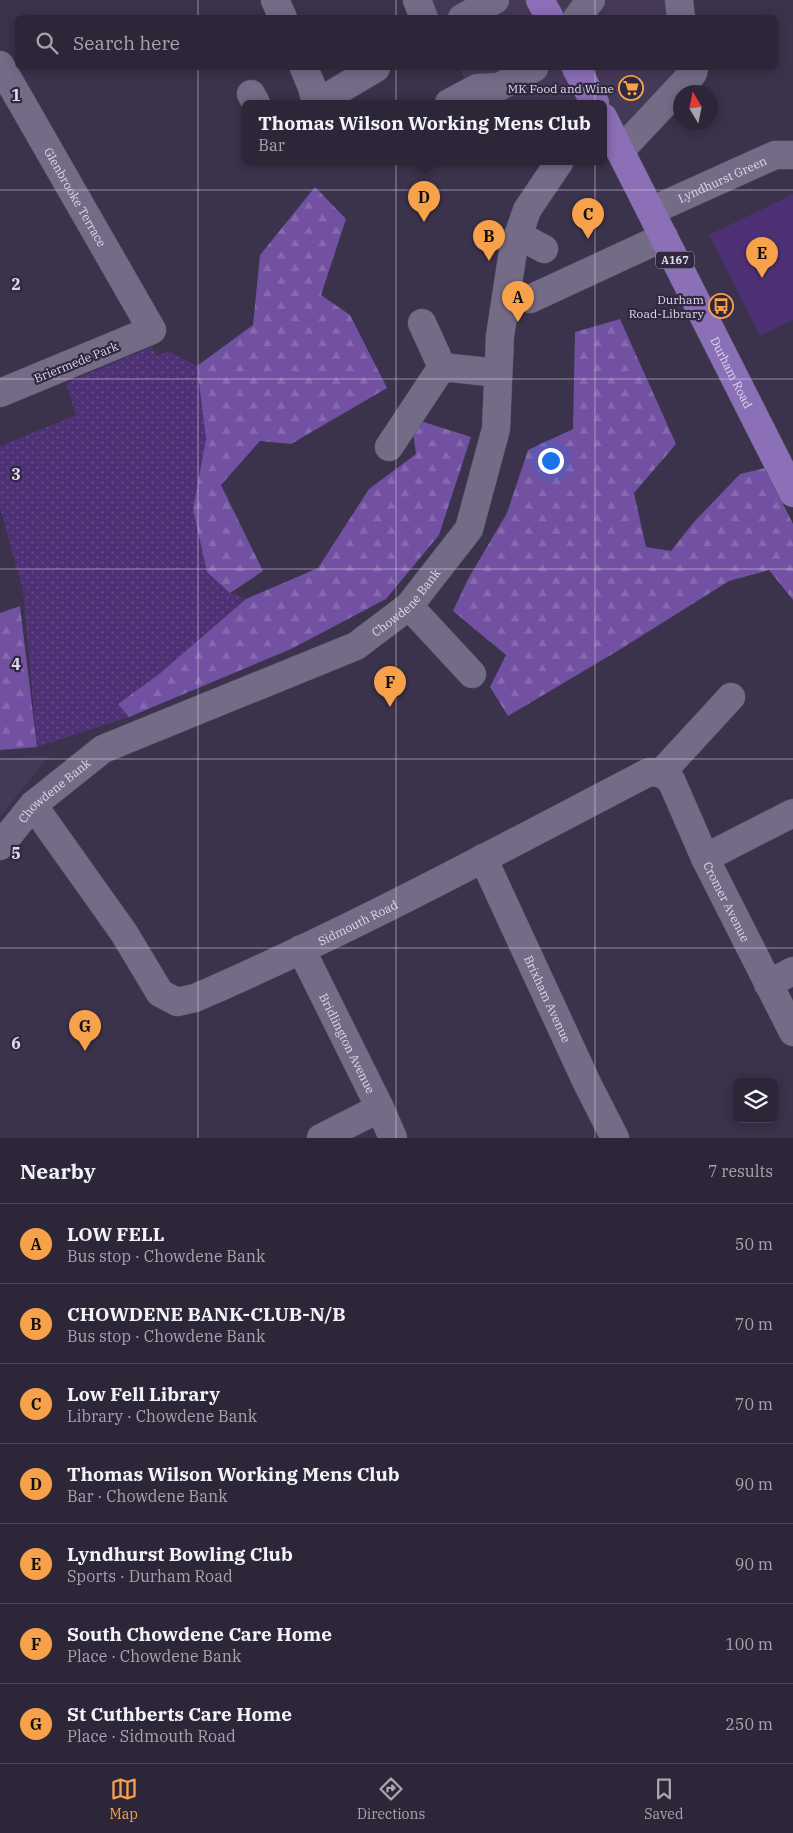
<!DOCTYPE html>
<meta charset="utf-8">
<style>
:root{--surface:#2c2638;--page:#383243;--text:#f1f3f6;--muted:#a6a5ae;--line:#484353;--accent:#f8a14b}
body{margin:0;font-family:"IBM Plex Serif",serif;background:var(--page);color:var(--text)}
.controls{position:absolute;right:15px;bottom:15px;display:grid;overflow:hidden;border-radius:8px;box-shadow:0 2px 12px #0003}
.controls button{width:45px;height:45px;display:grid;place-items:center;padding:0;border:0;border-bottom:1px solid var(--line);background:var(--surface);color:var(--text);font:25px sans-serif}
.compass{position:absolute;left:673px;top:85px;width:45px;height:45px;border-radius:50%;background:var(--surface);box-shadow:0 2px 12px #0003;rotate:350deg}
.you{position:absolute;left:550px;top:460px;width:18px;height:18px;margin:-12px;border:4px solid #fff;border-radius:50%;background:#1a73e8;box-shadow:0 0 0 8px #1a73e833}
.badge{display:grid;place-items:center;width:32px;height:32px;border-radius:50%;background:var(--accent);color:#111;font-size:16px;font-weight:700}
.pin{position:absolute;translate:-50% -41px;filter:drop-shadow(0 1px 2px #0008)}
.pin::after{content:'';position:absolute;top:26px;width:18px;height:15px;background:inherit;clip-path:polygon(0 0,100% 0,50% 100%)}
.popup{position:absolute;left:242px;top:100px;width:365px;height:65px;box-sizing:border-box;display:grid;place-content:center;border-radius:8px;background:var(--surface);filter:drop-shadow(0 1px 4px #0005);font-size:16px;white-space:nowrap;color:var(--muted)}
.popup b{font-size:19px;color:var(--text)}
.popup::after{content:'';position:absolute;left:50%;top:100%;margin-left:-10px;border:10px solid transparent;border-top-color:var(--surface)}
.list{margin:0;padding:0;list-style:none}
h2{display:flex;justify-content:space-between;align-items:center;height:65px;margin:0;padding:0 20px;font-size:21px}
h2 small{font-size:16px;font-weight:400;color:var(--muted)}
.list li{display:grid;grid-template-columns:32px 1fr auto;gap:15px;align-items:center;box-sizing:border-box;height:80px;padding:0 20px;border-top:1px solid var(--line)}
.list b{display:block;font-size:19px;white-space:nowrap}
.list p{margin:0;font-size:16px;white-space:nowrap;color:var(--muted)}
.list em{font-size:16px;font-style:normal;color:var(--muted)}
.icon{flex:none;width:28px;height:28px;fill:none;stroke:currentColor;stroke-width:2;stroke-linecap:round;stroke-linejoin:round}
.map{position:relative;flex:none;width:793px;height:1138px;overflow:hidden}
.search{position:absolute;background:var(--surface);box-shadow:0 2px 12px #0003;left:15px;right:15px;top:15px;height:55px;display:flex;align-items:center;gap:12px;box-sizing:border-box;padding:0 18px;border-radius:8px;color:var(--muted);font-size:19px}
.sheet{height:625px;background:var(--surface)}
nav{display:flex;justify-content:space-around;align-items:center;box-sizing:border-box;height:70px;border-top:1px solid var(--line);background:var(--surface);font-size:14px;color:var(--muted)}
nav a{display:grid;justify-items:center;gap:2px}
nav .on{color:var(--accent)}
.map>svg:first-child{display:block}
.built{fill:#453958}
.grass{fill:url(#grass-dots)}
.forest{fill:url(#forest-firs)}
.pitch{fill:#4e3175}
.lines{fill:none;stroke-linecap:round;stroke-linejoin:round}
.minor-casing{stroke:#574f64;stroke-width:29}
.major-casing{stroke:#574f64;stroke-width:29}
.minor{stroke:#746b87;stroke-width:28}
.major{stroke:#8b6fb7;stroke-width:28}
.grid{fill:none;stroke:#ded9e9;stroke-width:1;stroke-opacity:0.55}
.labels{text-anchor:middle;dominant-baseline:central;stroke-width:4.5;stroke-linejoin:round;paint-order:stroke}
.shield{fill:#302840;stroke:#aaa4b6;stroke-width:1}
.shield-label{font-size:11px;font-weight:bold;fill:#ded9e9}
.poi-label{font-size:12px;fill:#ded9e9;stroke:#302840;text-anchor:end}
.street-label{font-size:12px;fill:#ded9e9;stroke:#302840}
.grid-label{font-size:16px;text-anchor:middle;font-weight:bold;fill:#ded9e9;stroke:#302840;stroke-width:4.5;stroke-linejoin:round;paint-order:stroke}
</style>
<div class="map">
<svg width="793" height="1138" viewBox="0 0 793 1138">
<defs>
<pattern id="grass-dots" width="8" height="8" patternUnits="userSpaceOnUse" patternTransform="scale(1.25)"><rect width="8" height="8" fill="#4e3175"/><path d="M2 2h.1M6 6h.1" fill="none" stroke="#674e89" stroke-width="1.8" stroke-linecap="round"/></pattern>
<pattern id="forest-firs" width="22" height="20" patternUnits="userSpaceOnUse" patternTransform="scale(1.25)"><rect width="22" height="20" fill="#7251a2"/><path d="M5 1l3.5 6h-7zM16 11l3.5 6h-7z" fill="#8669af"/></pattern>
</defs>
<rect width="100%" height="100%" fill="#3b324b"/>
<g class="built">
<path d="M425,0H665L672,17H434Z"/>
<path d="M459,68H691L701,92H680V110L603,143V103H477Z"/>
<path d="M49,756L6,809L0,816V759Z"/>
</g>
<path class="grass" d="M151,347L157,356L168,351L197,366L206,439L193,509L230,593L246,599L158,675L118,704L129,717L37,747L23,590L0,508V446L76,415L66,383Z"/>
<g class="forest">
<path d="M315,187L346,219L321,295L350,315L387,388L291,444L260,441L221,485L263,571L230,593L207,572L193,509L206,439L197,366L253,325L260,255Z"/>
<path d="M620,319L676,444L634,493L646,547L671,551L693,523L740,474L765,468L793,524V600L769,570L729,581L619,650L508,716L490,687L506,655L453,611L468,579L507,513L528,450L573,429L575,332Z"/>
<path d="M411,418L471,437L439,535L386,599L291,649L129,717L118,704L158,675L246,599L318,568L369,489L416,454Z"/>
<path d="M20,606L37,747L0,750V613Z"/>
</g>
<path class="pitch" d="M793,194V320L760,336L709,235Z"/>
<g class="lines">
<defs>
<g id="minor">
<path d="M275,0L283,18"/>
<path d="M417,0L424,18"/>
<path d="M679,0L681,18"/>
<path d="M462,18L495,0"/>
<path d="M577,18L591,0"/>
<path id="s1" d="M0,65L152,330L0,393"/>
<path d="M304,68L312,87L316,103"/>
<path d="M251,94L256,103"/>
<path d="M317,103L376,68"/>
<path d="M449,103L477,88L499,87L534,68"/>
<path d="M620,151L693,73L694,68"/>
<path id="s2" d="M651,211L775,155H793"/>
<path d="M518,235L544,249"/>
<path d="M530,299L664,237"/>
<path d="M422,323L442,367L498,373"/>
<path d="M389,447L442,367"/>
<path d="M409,606L472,674"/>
<path id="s3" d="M661,773L671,780L705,858L793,1032"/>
<path id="s4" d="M33,805L124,933L160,993L177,1002L195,998C350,931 499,850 649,772L661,773L731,697"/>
<path id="s5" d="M0,846L33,805L103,749L356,646L409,606L469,529L496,429L500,336L513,251L527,210L560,161"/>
<path id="s6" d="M483,858L587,1083L615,1138"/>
<path d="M705,858L793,813"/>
<path id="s7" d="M301,949L380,1108L393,1138"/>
<path d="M768,984L793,971"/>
<path d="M321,1138L380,1108"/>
</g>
<g id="major">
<path d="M540,0L550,18"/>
<path d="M576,68L595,103"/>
<path id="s8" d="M603,117L793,493"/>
</g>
</defs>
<use href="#minor" class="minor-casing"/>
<use href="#major" class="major-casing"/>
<use href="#minor" class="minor"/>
<use href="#major" class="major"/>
</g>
<path class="grid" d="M198,0V18M396,0V18M595,0V18M198,68V1138M396,68V1138M595,68V1138M0,190H793M0,379H793M0,569H793M0,759H793M0,948H793"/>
<defs>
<symbol id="supermarket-ring" viewBox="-11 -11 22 22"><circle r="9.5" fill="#302840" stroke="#f8a14b" stroke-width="1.5"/><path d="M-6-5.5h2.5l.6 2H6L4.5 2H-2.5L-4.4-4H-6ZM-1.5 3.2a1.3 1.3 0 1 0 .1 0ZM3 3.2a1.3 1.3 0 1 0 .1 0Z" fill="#f8a14b"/></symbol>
<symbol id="bus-ring" viewBox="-11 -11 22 22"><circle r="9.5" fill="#302840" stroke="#f8a14b" stroke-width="1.5"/><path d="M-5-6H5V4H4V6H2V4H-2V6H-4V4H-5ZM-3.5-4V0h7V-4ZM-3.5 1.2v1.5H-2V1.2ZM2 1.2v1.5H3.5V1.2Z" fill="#f8a14b"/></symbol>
</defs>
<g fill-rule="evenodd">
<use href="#supermarket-ring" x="617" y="74" width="28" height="28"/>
<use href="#bus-ring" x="707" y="292" width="28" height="28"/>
</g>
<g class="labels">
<rect class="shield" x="656" y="251.5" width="38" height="17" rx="4"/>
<g class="shield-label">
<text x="675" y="260">A167</text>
</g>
<g class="poi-label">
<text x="614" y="88">MK Food and Wine</text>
<text x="704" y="299">Durham<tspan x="704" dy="14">Road-Library</tspan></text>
</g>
<g class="street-label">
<text stroke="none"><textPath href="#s2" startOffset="78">Lyndhurst Green</textPath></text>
<text stroke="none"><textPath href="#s1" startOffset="152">Glenbrooke Terrace</textPath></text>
<text transform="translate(76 362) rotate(-22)">Briermede Park</text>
<text stroke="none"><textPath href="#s8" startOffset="286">Durham Road</textPath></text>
<text stroke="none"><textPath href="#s5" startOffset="482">Chowdene Bank</textPath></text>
<text stroke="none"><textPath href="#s5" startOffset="78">Chowdene Bank</textPath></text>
<text stroke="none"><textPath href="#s3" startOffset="146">Cromer Avenue</textPath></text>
<text stroke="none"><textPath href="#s4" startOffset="444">Sidmouth Road</textPath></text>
<text stroke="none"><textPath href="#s6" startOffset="155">Brixham Avenue</textPath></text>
<text stroke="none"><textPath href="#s7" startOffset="105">Bridlington Avenue</textPath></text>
</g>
</g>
<g class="grid-label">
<text x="16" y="101">1</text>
<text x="16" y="290">2</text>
<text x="16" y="480">3</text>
<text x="16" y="670">4</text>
<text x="16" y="859">5</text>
<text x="16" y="1049">6</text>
</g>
</svg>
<div class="controls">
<button><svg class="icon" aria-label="layers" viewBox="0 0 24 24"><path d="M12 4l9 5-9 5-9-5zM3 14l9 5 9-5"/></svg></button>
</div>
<svg class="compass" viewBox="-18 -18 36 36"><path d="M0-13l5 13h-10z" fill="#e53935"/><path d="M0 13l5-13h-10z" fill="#a6a5ae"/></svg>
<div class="you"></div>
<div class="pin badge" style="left:518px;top:322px">A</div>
<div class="pin badge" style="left:489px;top:261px">B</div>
<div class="pin badge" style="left:588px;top:239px">C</div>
<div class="pin badge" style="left:424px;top:222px">D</div>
<div class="popup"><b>Thomas Wilson Working Mens Club</b>Bar</div>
<div class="pin badge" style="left:762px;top:278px">E</div>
<div class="pin badge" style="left:390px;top:707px">F</div>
<div class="pin badge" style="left:85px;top:1051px">G</div>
<div class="search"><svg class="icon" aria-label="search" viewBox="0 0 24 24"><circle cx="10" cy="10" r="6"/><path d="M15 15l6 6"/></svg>Search here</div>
</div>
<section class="sheet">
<h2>Nearby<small>7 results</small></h2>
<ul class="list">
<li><span class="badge">A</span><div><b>LOW FELL</b><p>Bus stop · Chowdene Bank</p></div><em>50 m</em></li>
<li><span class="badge">B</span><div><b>CHOWDENE BANK-CLUB-N/B</b><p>Bus stop · Chowdene Bank</p></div><em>70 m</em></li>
<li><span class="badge">C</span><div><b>Low Fell Library</b><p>Library · Chowdene Bank</p></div><em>70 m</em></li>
<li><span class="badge">D</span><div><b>Thomas Wilson Working Mens Club</b><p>Bar · Chowdene Bank</p></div><em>90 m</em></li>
<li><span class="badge">E</span><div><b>Lyndhurst Bowling Club</b><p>Sports · Durham Road</p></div><em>90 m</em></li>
<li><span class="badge">F</span><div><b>South Chowdene Care Home</b><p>Place · Chowdene Bank</p></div><em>100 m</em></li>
<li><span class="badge">G</span><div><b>St Cuthberts Care Home</b><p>Place · Sidmouth Road</p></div><em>250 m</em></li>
</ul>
</section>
<nav>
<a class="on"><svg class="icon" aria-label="map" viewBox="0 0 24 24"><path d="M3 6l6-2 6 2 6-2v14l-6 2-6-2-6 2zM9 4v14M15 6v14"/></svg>Map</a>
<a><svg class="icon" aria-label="directions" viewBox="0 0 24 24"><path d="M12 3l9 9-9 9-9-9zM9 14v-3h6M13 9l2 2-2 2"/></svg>Directions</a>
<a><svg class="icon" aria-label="saved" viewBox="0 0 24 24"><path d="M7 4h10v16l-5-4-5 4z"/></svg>Saved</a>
</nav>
